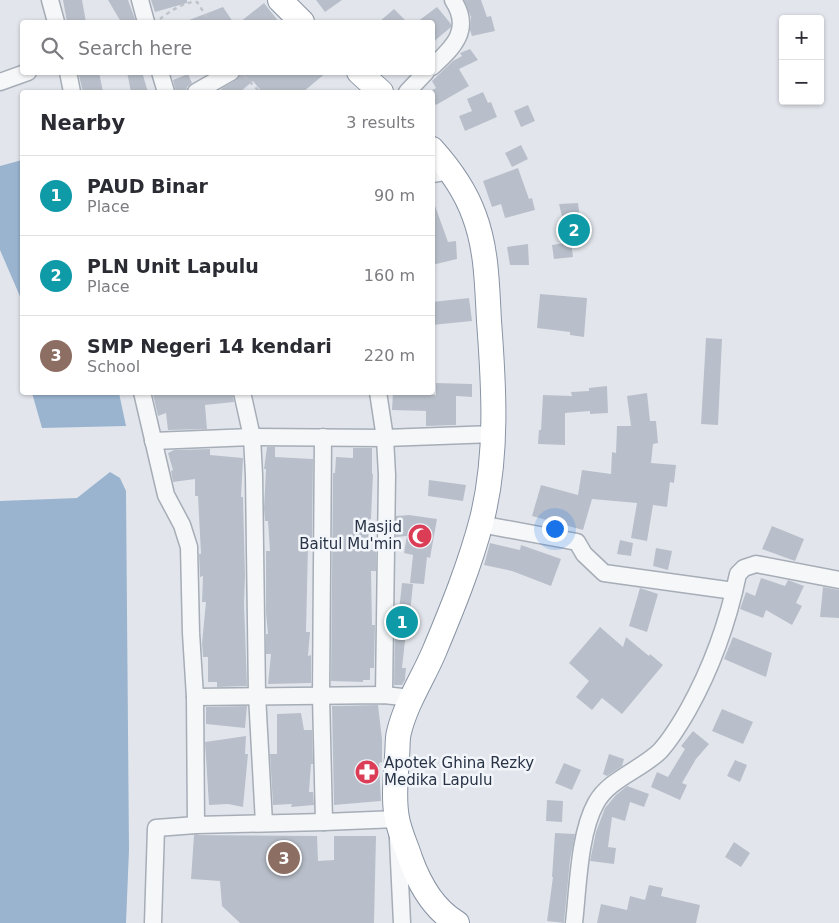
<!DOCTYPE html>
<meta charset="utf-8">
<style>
:root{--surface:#fff;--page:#f7f7f7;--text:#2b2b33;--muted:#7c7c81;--line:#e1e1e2;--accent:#d93025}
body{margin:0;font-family:"DejaVu Sans",sans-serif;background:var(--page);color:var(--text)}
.controls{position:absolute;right:15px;top:15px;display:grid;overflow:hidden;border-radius:5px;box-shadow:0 1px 4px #0004}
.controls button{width:45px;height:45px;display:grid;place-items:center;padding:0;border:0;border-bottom:1px solid var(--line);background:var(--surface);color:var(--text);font:25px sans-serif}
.you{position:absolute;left:554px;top:528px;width:18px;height:18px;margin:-12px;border:4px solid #fff;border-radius:50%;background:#1a73e8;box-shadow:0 0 0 8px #1a73e833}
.badge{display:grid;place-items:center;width:32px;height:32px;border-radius:50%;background:var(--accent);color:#fff;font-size:16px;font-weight:700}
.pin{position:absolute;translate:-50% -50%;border:2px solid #fff;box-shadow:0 1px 5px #0006}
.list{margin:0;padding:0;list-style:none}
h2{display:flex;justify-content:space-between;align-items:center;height:65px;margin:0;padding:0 20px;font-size:21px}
h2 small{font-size:16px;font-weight:400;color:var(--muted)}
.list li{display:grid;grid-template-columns:32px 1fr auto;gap:15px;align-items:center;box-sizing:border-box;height:80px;padding:0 20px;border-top:1px solid var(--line)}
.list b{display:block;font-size:19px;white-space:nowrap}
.list p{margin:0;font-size:16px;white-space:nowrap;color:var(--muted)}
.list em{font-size:16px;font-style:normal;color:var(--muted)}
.icon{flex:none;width:28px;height:28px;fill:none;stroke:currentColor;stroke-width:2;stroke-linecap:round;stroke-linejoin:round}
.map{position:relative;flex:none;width:839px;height:923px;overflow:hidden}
.search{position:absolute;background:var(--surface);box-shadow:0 1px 4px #0004;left:20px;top:20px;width:415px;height:55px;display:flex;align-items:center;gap:12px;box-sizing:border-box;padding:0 18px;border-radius:5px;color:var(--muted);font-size:19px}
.panel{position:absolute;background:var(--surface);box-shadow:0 1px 4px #0004;left:20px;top:90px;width:415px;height:305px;border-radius:5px}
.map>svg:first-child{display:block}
.water{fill:#9ab4cf}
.building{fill:#b9bfca}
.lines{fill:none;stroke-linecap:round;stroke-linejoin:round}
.minor-casing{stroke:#a6adb7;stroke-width:19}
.highway-casing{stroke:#8893a4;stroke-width:26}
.path{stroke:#c0c4ca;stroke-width:2.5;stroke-dasharray:4 4;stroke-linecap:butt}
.minor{stroke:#f5f7f9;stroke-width:16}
.highway{stroke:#fff;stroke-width:24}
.labels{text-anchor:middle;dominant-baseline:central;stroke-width:5;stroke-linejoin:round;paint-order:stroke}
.poi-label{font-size:15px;fill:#283346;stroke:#f2f5f9;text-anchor:end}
</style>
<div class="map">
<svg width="839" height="923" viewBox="0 0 839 923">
<rect width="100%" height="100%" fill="#e2e6ec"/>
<g class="water">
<path d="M22,160V301L0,250V166Z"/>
<path d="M32,393H119L126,426L42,428Z"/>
<path d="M110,472L120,478L126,491L129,850L126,923H0V501L77,498Z"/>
</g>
<g class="building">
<path d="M63,0H82L86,22H67Z"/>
<path d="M108,0H128L136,22H121Z"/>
<path d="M151,0H187V3L155,12Z"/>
<path d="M316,0H342L325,12Z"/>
<path d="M464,0H481L487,17L491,16L495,31L472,36L470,30L471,17Z"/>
<path d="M264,3L279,22H240Z"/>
<path d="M223,7L233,22H184Z"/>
<path d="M437,7L451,24V27L432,43V22H417Z"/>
<path d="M394,9L407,22H379Z"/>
<path d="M470,49L478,60L459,69L469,86L436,105L432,99V92H429L436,88L432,81L453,61L462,56L460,53Z"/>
<path d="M78,72H99L103,92H83Z"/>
<path d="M127,72H142L148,92H131Z"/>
<path d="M241,72H327L303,92H262L253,81L240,92H223L221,89L236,80Z"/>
<path d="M188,74L192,83L187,87L186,92H176L173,80Z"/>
<path d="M483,92L488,103L491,102L497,117L465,131L459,116L472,111L467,99Z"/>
<path d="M528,105L535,121L521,127L514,111Z"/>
<path d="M521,145L528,159L512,167L505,153Z"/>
<path d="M518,168L529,199L532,198L535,210L505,218L501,204L492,207L483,181Z"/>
<path d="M432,203H434L448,242L456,241L457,259L432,265Z"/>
<path d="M578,203L580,218L585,239L568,241L559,204Z"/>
<path d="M571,242L573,257L554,259L552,245Z"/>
<path d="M528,244L529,265H510L507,247Z"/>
<path d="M540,294L587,298L584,337L570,335V332L537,328Z"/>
<path d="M469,298L472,321L432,325V302Z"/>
<path d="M706,338L722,339L718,425L701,424Z"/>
<path d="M436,383L472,384V397L456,396V425L426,426V411L392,410L393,392L436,395Z"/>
<path d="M607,386L608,413L590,414V411L565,413V445L538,444L539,430H541L543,395L572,396L571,392L589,391V388Z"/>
<path d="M163,392H232L234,402L205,405L207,429L168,430L166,413L158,416L153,394Z"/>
<path d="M647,393L650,421H656L658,443L653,444L651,463L676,465L674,483L670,482L667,507L653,505L647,541L631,538L637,503L592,499L583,530L532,516L541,485L578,495L582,470L611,474L612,452L616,453L617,426H631L627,396Z"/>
<path d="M267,447H275V457L313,459L312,546H308L306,632H310L308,656L311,655V683L268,684L271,654H266V634H268L266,613V551H270L268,521H265L264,509L266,469H264Z"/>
<path d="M353,448H372V474H373L371,519L367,520L370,550H376V571H371L372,625H375L374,668H370V680H363V682L331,681L333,473H335L336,457L353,458Z"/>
<path d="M210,449V455L243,458L241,497H243L245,576L244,603L247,686L217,687V682H208V657H203L202,643L206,602H202L203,576L200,577L199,554H201L198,496H195V479L173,482L171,471L173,470L168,453L174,450Z"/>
<path d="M429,480L466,485L463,501L428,496Z"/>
<path d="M409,515L437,519L430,558L427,557L424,584L410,583L413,555L404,553L407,536L396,537V516Z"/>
<path d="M772,526L804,539L795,561L762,549Z"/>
<path d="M620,540L633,543L631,556L617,554Z"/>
<path d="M490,543L520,550L521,545L561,559L551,586L512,571L484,565Z"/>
<path d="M656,548L672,551L668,570L653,566Z"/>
<path d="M761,578L785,586L788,580L804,586L796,603L802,606L792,625L766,610L763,618L740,609L746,592L755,596Z"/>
<path d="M402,583L413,584L408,632H406L402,668H406L405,680L402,685H394L395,625L396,611H399Z"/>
<path d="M823,587L839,590V618L820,617Z"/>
<path d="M640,588L658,594L647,632L629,626Z"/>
<path d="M600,627L623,647L626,637L649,656L650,654L663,665L622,714L602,698L592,710L576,697L589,681L569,663Z"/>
<path d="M733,637L772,653L766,677L724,659Z"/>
<path d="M378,705L382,739V762L379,763L381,801L334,805L332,706Z"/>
<path d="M247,706L245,728L206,724V707Z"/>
<path d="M722,709L753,722L743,744L712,731Z"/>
<path d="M301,713L304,730H312L313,764H311L309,792H313L314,805L291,807L292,804L273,805L270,754H277V714Z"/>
<path d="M693,731L709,744L696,759L682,783L687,785L680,800L651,787L657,772L668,777L685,749L681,746Z"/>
<path d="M246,736L245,754H248L243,807L228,804L209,805L205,742Z"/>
<path d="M609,754L624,759L622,766L607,776L603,774Z"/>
<path d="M735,760L747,765L740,782L727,776Z"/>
<path d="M564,763L581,770L572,790L555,783Z"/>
<path d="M627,786L649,794L644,807L630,802L625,821L612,817L608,847L616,848L614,864L590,861L596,832L605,808L616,795Z"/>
<path d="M547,800L563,801L562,822L546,821Z"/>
<path d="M555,833L575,834L570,860L564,923L547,921L553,877H552Z"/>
<path d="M194,835L317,836L318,861L334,860V836H376L374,923H240L222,906L220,881L191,879Z"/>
<path d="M734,842L750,853L741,867L725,857Z"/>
<path d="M649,885L663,888L661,896L700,905L696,923H597L601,904L627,910L630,896L645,900Z"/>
</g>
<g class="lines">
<defs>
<g id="minor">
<path d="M50,0L56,22"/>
<path d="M140,0L146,22"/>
<path d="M432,67C454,47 472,29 453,0"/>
<path d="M68,72L72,92"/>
<path d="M160,72L166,92"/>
<path d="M0,82L28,72"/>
<path d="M196,92L231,72"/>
<path d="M407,92L426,72"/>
<path d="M432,174L451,171"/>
<path d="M142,392L166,495L182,525L189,547L191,633L195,697L196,825L324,822L397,819L402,923"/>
<path d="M242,392L252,437L254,475L257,695L264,823"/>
<path d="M378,392L385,438L387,475L384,695"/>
<path d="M323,437L321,696L324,822"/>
<path d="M153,441L252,437L385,438L494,434"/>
<path d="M480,524L577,542L584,554L604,573L734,591"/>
<path d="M195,697L384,695L411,698"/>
<path d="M153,923L156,828L196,825"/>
<path d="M574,923C578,888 579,833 596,803C609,779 641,770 660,751C671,739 680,724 688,710C712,667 728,622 738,574L744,568L756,564L839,580"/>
</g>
<g id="highway">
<path d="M280,0L302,22"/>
<path d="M359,72L381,92"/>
<path d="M432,149C450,169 465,190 474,215C487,249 487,286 489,321C494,387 498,455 482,519C470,565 452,609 434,652C423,678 406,703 399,732C397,739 398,748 397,756C396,777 393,798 397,818C399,831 406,845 410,858C419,883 433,909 457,923"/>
</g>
</defs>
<use href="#minor" class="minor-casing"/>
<use href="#highway" class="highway-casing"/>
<g class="path">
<path d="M160,19C169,12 185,1 197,2L210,22"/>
<path d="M244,76L260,92"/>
</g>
<use href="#minor" class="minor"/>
<use href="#highway" class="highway"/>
</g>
<defs>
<symbol id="mosque-disc" viewBox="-11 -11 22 22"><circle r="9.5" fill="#db3d57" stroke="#f2f5f9"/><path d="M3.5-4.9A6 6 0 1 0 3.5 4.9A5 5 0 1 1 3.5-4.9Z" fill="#fff"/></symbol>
<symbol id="pharmacy-disc" viewBox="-11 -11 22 22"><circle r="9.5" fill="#db3d57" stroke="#f2f5f9"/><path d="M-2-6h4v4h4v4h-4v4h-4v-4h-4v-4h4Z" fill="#fff"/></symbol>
</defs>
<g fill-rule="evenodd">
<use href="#mosque-disc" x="406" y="522" width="28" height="28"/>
<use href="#pharmacy-disc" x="353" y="758" width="28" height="28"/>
</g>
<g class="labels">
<g class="poi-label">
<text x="402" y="527">Masjid<tspan x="402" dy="17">Baitul Mu'min</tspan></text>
<text x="384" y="763" text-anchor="start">Apotek Ghina Rezky<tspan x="384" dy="17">Medika Lapulu</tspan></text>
</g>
</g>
</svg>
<div class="controls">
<button>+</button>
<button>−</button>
</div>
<div class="you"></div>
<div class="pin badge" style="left:402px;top:622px;background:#0f9aa8">1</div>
<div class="pin badge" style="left:574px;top:230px;background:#0f9aa8">2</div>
<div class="pin badge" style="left:284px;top:858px;background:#8d6e63">3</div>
<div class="search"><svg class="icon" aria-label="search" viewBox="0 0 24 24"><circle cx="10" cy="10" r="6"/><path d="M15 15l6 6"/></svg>Search here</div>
<section class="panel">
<h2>Nearby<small>3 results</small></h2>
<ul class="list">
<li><span class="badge" style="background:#0f9aa8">1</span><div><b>PAUD Binar</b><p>Place</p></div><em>90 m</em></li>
<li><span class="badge" style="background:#0f9aa8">2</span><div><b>PLN Unit Lapulu</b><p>Place</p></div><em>160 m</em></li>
<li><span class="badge" style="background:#8d6e63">3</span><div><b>SMP Negeri 14 kendari</b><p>School</p></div><em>220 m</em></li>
</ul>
</section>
</div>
